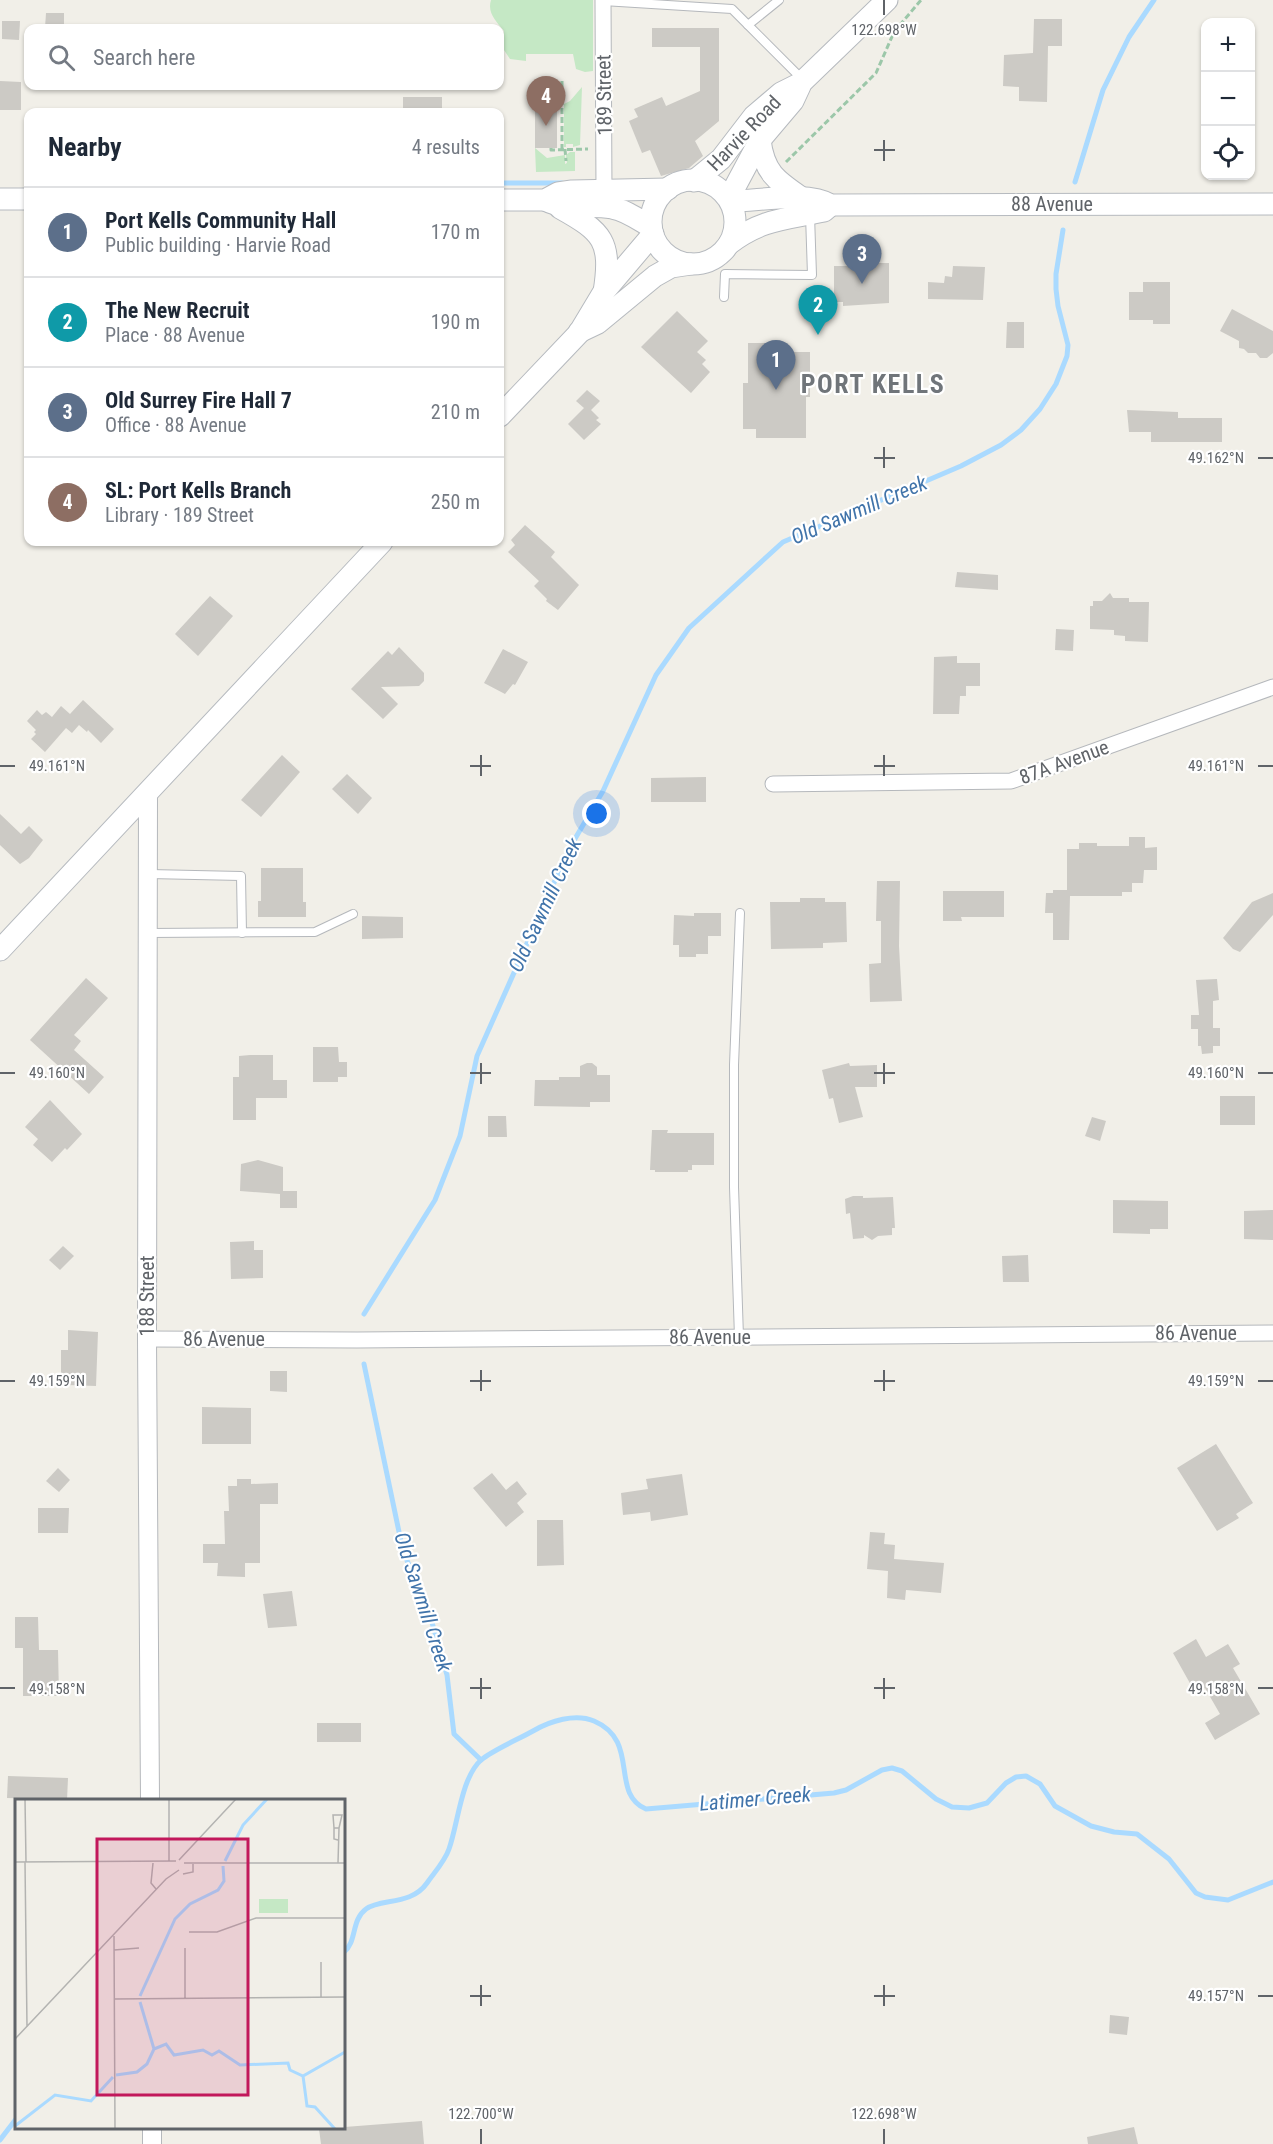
<!DOCTYPE html>
<meta charset="utf-8">
<style>
:root{--surface:#fff;--page:#f6f6f7;--text:#1f2937;--muted:#747a83;--line:#e0e1e3;--accent:#ea4335}
body{margin:0;font-family:"Roboto Condensed",sans-serif;background:var(--page);color:var(--text)}
.controls{position:absolute;right:18px;top:18px;display:grid;overflow:hidden;border-radius:12px;box-shadow:0 2px 4px #0004}
.controls button{width:54px;height:54px;display:grid;place-items:center;padding:0;border:0;border-bottom:2px solid var(--line);background:var(--surface);color:var(--text);font:30px sans-serif}
.you{position:absolute;left:597px;top:814px;width:21px;height:21px;margin:-15px;border:4px solid #fff;border-radius:50%;background:#1a73e8;box-shadow:0 0 0 9px #1a73e833}
.badge{display:grid;place-items:center;width:39px;height:39px;border-radius:50%;background:var(--accent);color:#fff;font-size:20px;font-weight:700}
.pin{position:absolute;translate:-50% -50px;filter:drop-shadow(0 2px 3px #0008)}
.pin::after{content:'';position:absolute;top:32px;width:21px;height:18px;background:inherit;clip-path:polygon(0 0,100% 0,50% 100%)}
.list{margin:0;padding:0;list-style:none}
h2{display:flex;justify-content:space-between;align-items:center;height:78px;margin:0;padding:0 24px;font-size:26px}
h2 small{font-size:20px;font-weight:400;color:var(--muted)}
.list li{display:grid;grid-template-columns:39px 1fr auto;gap:18px;align-items:center;box-sizing:border-box;height:90px;padding:0 24px;border-top:2px solid var(--line)}
.list b{display:block;font-size:22px;white-space:nowrap}
.list p{margin:0;font-size:20px;white-space:nowrap;color:var(--muted)}
.list em{font-size:20px;font-style:normal;color:var(--muted)}
.icon{flex:none;width:33px;height:33px;fill:none;stroke:currentColor;stroke-width:2;stroke-linecap:round;stroke-linejoin:round}
.map{position:relative;flex:none;width:1273px;height:2144px;overflow:hidden}
.search{position:absolute;background:var(--surface);box-shadow:0 2px 4px #0004;left:24px;top:24px;width:480px;height:66px;display:flex;align-items:center;gap:15px;box-sizing:border-box;padding:0 21px;border-radius:12px;color:var(--muted);font-size:22px}
.panel{position:absolute;background:var(--surface);box-shadow:0 2px 4px #0004;left:24px;top:108px;width:480px;height:438px;border-radius:12px}
.map>svg:first-child{display:block}
.green{fill:#c5e8c5}
.lines{fill:none;stroke-linecap:round;stroke-linejoin:round}
.stream{stroke:#aadaff;stroke-width:5}
.building{fill:#cccac5}
.service-casing{stroke:#b5b8bc;stroke-width:10}
.minor-casing{stroke:#b5b8bc;stroke-width:17}
.tertiary-casing{stroke:#b5b8bc;stroke-width:20}
.secondary-casing{stroke:#b6babf;stroke-width:23}
.path{stroke:#9cc7a9;stroke-width:3;stroke-dasharray:6 3;stroke-linecap:butt}
.service{stroke:#fff;stroke-width:8}
.minor{stroke:#fff;stroke-width:15}
.tertiary{stroke:#fff;stroke-width:18}
.secondary{stroke:#fff;stroke-width:21}
.ticks{fill:none;stroke:#5f6368;stroke-width:2}
.labels{text-anchor:middle;dominant-baseline:central;stroke-width:4.5;stroke-linejoin:round;paint-order:stroke}
.street-label{font-size:20px;fill:#5f6368;stroke:#fff}
.water-label{font-size:21px;font-style:italic;fill:#4174aa;stroke:#fff}
.district-label{font-size:26px;font-weight:bold;letter-spacing:1.5px;fill:#70757a;stroke:#fff}
.inset-river{fill:none;stroke:#aadaff;stroke-width:3}
.inset-road{fill:none;stroke:#b3b3b1;stroke-width:1.5}
.view{fill:#c2185b;fill-opacity:0.15;stroke:#c2185b;stroke-width:3}
.inset-edge{fill:none;stroke:#5f6368;stroke-width:3}
.ticks-label{font-size:15px;text-anchor:middle;fill:#5f6368;stroke:#fff;stroke-width:4.5;stroke-linejoin:round;paint-order:stroke}
</style>
<div class="map">
<svg width="1273" height="2144" viewBox="0 0 1273 2144">
<rect width="100%" height="100%" fill="#f1efe8"/>
<g class="green">
<path d="M491,0H593V71L585,72L576,69L573,54H526V61L510,59L502,47L504,31C496,21 487,13 491,0Z"/>
<path d="M582,87L580,145L573,147V144H566V147H564V104L570,101Z"/>
<path d="M535,148L547,158L565,155V164L567,163L566,155L570,152H575V171L536,172Z"/>
</g>
<g class="lines">
<g class="stream">
<path d="M1075,182L1103,90L1129,37L1154,0"/>
<path d="M500,183H562"/>
<path d="M364,1314L435,1200L460,1136L477,1056L569,849L603,791L656,675L689,628L783,542L961,466L1001,445L1021,430L1040,409L1056,384L1067,356L1068,345L1058,306L1056,289V274L1063,230"/>
<path d="M364,1364L403,1551L429,1612L447,1675L454,1734L481,1760"/>
<path d="M344,1952C357,1942 351,1920 366,1909C381,1898 411,1906 427,1883C434,1873 445,1861 449,1849C458,1824 461,1778 481,1760C493,1750 519,1739 533,1731C550,1721 575,1713 594,1721C641,1741 609,1793 646,1809L834,1793L846,1790L882,1770L892,1768L902,1771L936,1799L952,1807L969,1808L987,1803L1006,1783L1016,1777L1026,1776L1040,1784L1055,1806L1091,1826L1114,1832L1137,1834L1169,1859L1196,1893L1205,1897L1228,1900L1273,1882"/>
<path d="M0,2140L16,2119"/>
</g>
</g>
<g class="building">
<path d="M46,13H64V28H45Z"/>
<path d="M1034,19H1062V46H1048L1047,102L1019,101V87L1003,86L1004,55L1033,53Z"/>
<path d="M2,21H20L19,40L2,39Z"/>
<path d="M652,28H719V121L695,141L703,156L689,168L661,176L650,150L642,153L629,121L638,117L634,109L662,97L666,106L700,91V47H652Z"/>
<path d="M0,81L21,82V110H0Z"/>
<rect x="403" y="97" width="39" height="15"/>
<rect x="535" y="104" width="22" height="44"/>
<path d="M861,263H889V303L843,306V302H834V266H861Z"/>
<path d="M953,266L985,267L983,300L928,299V282L944,283L945,276L952,277Z"/>
<path d="M1143,282H1170V324H1153V320H1129V292H1143Z"/>
<path d="M1232,309L1273,331V353L1267,358H1260L1256,353H1248L1244,349L1239,348V341L1220,331Z"/>
<path d="M677,311L708,341L697,352L706,360L702,364L710,372L691,393L641,347Z"/>
<path d="M1007,322H1024V348H1006Z"/>
<path d="M748,343H776L777,352H810V397H806V438H756V429H743V383H748Z"/>
<path d="M587,390L600,401L591,410L599,418L596,420L601,424L584,440L568,424L584,408L576,401Z"/>
<path d="M1127,410L1178,412V418H1222V442H1151V432H1129Z"/>
<path d="M525,525L555,552L551,557L579,585L558,610L546,601L547,599L534,586L539,581L508,552L515,545L511,540Z"/>
<path d="M957,572L998,575V590L955,587Z"/>
<path d="M1110,593L1113,598H1129V602H1149L1148,642L1125,641V636L1114,635V630L1090,629V606H1093V601H1102Z"/>
<path d="M210,596L233,616L198,656L175,634Z"/>
<path d="M1056,629L1074,630L1073,651L1055,650Z"/>
<path d="M399,647L424,673V681L419,686L381,687L398,704L383,719L351,689L388,651L392,655Z"/>
<path d="M503,649L528,662L515,685L513,684L505,694L484,683Z"/>
<path d="M957,656V663H980V686H966V696H960L959,714H933L934,657Z"/>
<path d="M83,700L114,729L101,743L88,730L87,732L79,725L72,733L66,728L45,752L31,739L36,734L34,732L36,730L27,721L37,710L42,715L46,712L52,717L61,706L70,714Z"/>
<path d="M282,755L300,772L261,817L241,800Z"/>
<path d="M347,774L372,798L358,814L332,789Z"/>
<path d="M706,777V802H651V778Z"/>
<path d="M0,814L21,834L29,826L43,840L29,858L20,864L0,845Z"/>
<path d="M1129,837H1145V848L1157,847V870H1144L1143,883H1132V892H1122V896H1070L1069,940H1053V913H1045L1046,893H1053V890H1067V849H1079V843H1097V846H1129Z"/>
<path d="M261,868H303V902H306V917H258V901H261Z"/>
<path d="M877,881H900L899,946L902,1001L870,1002L869,964L881,963V921H876Z"/>
<path d="M943,891H1004V917H961L962,921H943Z"/>
<path d="M1273,893V915L1240,952L1233,949L1223,938L1252,902Z"/>
<path d="M800,898H825V902H846L847,942L823,943V948L771,949L770,902H800Z"/>
<path d="M694,913H721V936H708V954H696V957H679V945H673L674,915L694,916Z"/>
<path d="M362,916L403,917V938L362,939Z"/>
<path d="M86,978L108,998L74,1035L81,1041L74,1050L104,1077L89,1094L30,1040Z"/>
<path d="M1217,979L1219,1000L1213,1001V1028H1220V1046H1213V1053L1202,1054L1201,1046H1198V1029H1191V1015H1199L1196,980Z"/>
<path d="M313,1047H338L339,1062H347V1077H338V1082H313Z"/>
<path d="M250,1055H273V1080H287V1098H256V1120H233V1077H239V1056Z"/>
<path d="M587,1063H592L597,1067V1075H610V1102H590V1107L534,1106L535,1080H559V1077H580V1066Z"/>
<path d="M849,1063L850,1066L877,1065V1087H855L863,1117L839,1123L833,1098L829,1099L822,1070Z"/>
<rect x="1220" y="1096" width="35" height="29"/>
<path d="M50,1100L82,1134L67,1150L65,1148L52,1162L33,1145L38,1139L25,1127Z"/>
<path d="M488,1116H506L507,1137H488Z"/>
<path d="M1092,1117L1106,1121L1100,1141L1085,1136Z"/>
<path d="M652,1130H668L667,1133H714V1165H692V1170H688V1172H655V1170H650Z"/>
<path d="M258,1160L283,1167V1191H297V1208H280V1194L240,1191L241,1164Z"/>
<path d="M853,1196H863V1198L893,1197L895,1228H892V1235L878,1236L872,1240L864,1235V1238L853,1239L850,1213L846,1214L845,1199Z"/>
<path d="M1113,1200L1168,1201V1229H1150V1234L1113,1233Z"/>
<path d="M1273,1210V1240L1244,1239V1211Z"/>
<path d="M254,1241V1250H263V1278L231,1279L230,1242Z"/>
<path d="M63,1246L74,1256L60,1270L49,1260Z"/>
<path d="M1028,1255L1029,1282H1003L1002,1256Z"/>
<path d="M68,1330L98,1332L96,1386L67,1385V1374H61V1350H68Z"/>
<path d="M270,1371H287V1392L270,1391Z"/>
<path d="M202,1407L251,1408V1444H202Z"/>
<path d="M1216,1444L1253,1503L1236,1514L1239,1518L1217,1531L1177,1468Z"/>
<path d="M58,1468L70,1480L59,1492L46,1481Z"/>
<path d="M492,1473L506,1490L517,1481L527,1494L517,1503L524,1512L506,1527L473,1488Z"/>
<path d="M682,1474L688,1515L651,1521L650,1512L623,1515L621,1493L648,1489L646,1479Z"/>
<path d="M237,1479H251V1484L278,1483V1504H260V1563H245V1577L217,1576L218,1563H203V1544H225L224,1511H229L228,1486H237Z"/>
<path d="M38,1508H69L68,1533H38Z"/>
<path d="M537,1520H563L564,1565L537,1566Z"/>
<path d="M870,1532L885,1533L884,1544L895,1545L894,1559L944,1563L941,1593L906,1590L905,1600L887,1598L888,1571L867,1569Z"/>
<path d="M292,1591L297,1626L268,1628L263,1594Z"/>
<path d="M15,1617H38L39,1650H58L59,1696H23V1648H15Z"/>
<path d="M1196,1639L1206,1657L1228,1644L1240,1664L1233,1668L1260,1714L1215,1740L1205,1723L1220,1714L1205,1688L1196,1694L1173,1653Z"/>
<rect x="317" y="1723" width="44" height="19"/>
<path d="M8,1776L68,1778L67,1800L7,1798Z"/>
<path d="M1110,2015L1129,2017L1127,2035L1109,2033Z"/>
<path d="M422,2121L424,2144H321L319,2129Z"/>
<path d="M1134,2127L1138,2144H1088L1087,2137Z"/>
</g>
<g class="lines">
<defs>
<g id="service">
<path d="M779,0L748,25L802,79"/>
<path d="M603,1L732,9L748,25"/>
<path d="M724,297L725,274L812,275L810,215"/>
<path d="M149,874L241,876L242,933"/>
<path d="M149,933L315,932L353,914"/>
<path d="M739,1337L734,1187V1065L740,913"/>
</g>
<g id="minor">
<path d="M603,0L604,191"/>
<path d="M773,784L1011,781L1273,687"/>
<path d="M147,1339L357,1340L1273,1333"/>
</g>
<g id="tertiary">
<path d="M148,792L147,1339L150,1800"/>
<path d="M152,2128V2144"/>
</g>
<g id="secondary">
<path d="M760,140C764,173 777,181 802,198"/>
<circle cx="693" cy="222" r="42"/>
<path d="M694,181L721,159L754,116L781,93L801,83L887,0"/>
<path d="M729,198L760,140L793,101L800,86"/>
<path d="M0,199H28"/>
<path d="M500,200H545L558,193L572,191L668,189"/>
<path d="M545,200C566,211 589,204 612,208C626,210 639,220 651,227"/>
<path d="M731,201C759,201 807,191 831,205L1273,204"/>
<path d="M560,208C603,232 612,241 604,292"/>
<path d="M729,244C761,219 787,219 824,211L831,205"/>
<path d="M579,332L598,323L655,276L671,267L691,264"/>
<path d="M500,416L579,333L603,293L653,234"/>
<path d="M0,950L382,542"/>
</g>
</defs>
<use href="#service" class="service-casing"/>
<use href="#minor" class="minor-casing"/>
<use href="#tertiary" class="tertiary-casing"/>
<use href="#secondary" class="secondary-casing"/>
<g class="path">
<path d="M551,148V150L588,149"/>
<path d="M565,149L566,161"/>
<path d="M562,150V80"/>
<path d="M786,162L876,73L894,32L921,0"/>
</g>
<use href="#service" class="service"/>
<use href="#minor" class="minor"/>
<use href="#tertiary" class="tertiary"/>
<use href="#secondary" class="secondary"/>
</g>
<path class="ticks" d="M884,0V15M884,140V161M874,150H895M884,447V468M874,458H895M1258,458H1273M481,755V776M884,755V776M0,766H15M470,766H491M874,766H895M1258,766H1273M481,1063V1084M884,1063V1084M0,1073H15M470,1073H491M874,1073H895M1258,1073H1273M481,1370V1391M884,1370V1391M0,1381H15M470,1381H491M874,1381H895M1258,1381H1273M481,1678V1699M884,1678V1699M0,1688H15M470,1688H491M874,1688H895M1258,1688H1273M481,1985V2006M884,1985V2006M470,1996H491M874,1996H895M1258,1996H1273M481,2129V2144M884,2129V2144"/>
<g class="labels">
<g class="street-label">
<text transform="translate(604 95) rotate(-91)">189 Street</text>
<text transform="translate(744 133) rotate(-46)">Harvie Road</text>
<text x="1052" y="204">88 Avenue</text>
<text transform="translate(1064 762) rotate(-20)">87A Avenue</text>
<text transform="translate(147 1296) rotate(-90)">188 Street</text>
<text x="1196" y="1333">86 Avenue</text>
<text x="710" y="1337">86 Avenue</text>
<text x="224" y="1339">86 Avenue</text>
</g>
<g class="water-label">
<text transform="translate(859 510) rotate(-23)">Old Sawmill Creek</text>
<text transform="translate(545 905) rotate(-65)">Old Sawmill Creek</text>
<text transform="translate(423 1602) rotate(72)">Old Sawmill Creek</text>
<text transform="translate(755 1799) rotate(-5)">Latimer Creek</text>
</g>
<g class="district-label">
<text x="873" y="384">PORT KELLS</text>
</g>
</g>
<g transform="translate(15 1799)">
<rect width="330" height="330" fill="#f1efe8"/>
<path d="M244,100H273V114H244Z" fill="#c5e8c5"/>
<path class="inset-river" d="M210,62L228,26L252,0M125,197L160,120L175,105L203,91L209,82L208,67M125,203L139,250M101,276L122,273L132,265L139,250L151,245L159,256L188,251L197,256L204,252L225,266L273,264L275,271L288,277L330,253M288,277L292,307L300,308L320,330M0,327L40,296L76,302L98,278"/>
<path class="inset-road" d="M10,0L11,63M154,0V63M319,29L318,16H327L324,29M164,61L221,0M0,63L161,62M10,63L12,228M138,64L136,84L141,90M169,64H330M323,64L324,29H319V40L323,41M168,75L178,73V65M174,133H202L241,119H330M99,137L100,330M99,151L124,149M306,198V163M170,199V149M99,200L330,198M0,240L151,80L164,71"/>
<path class="view" d="M82,40H233V296H82Z"/>
<rect width="330" height="330" class="inset-edge"/>
</g>
<g class="ticks-label">
<text x="884" y="35">122.698°W</text>
<text x="1216" y="463">49.162°N</text>
<text x="57" y="771">49.161°N</text>
<text x="1216" y="771">49.161°N</text>
<text x="57" y="1078">49.160°N</text>
<text x="1216" y="1078">49.160°N</text>
<text x="57" y="1386">49.159°N</text>
<text x="1216" y="1386">49.159°N</text>
<text x="57" y="1694">49.158°N</text>
<text x="1216" y="1694">49.158°N</text>
<text x="1216" y="2001">49.157°N</text>
<text x="481" y="2119">122.700°W</text>
<text x="884" y="2119">122.698°W</text>
</g>
</svg>
<div class="controls">
<button>+</button>
<button>−</button>
<button><svg class="icon" aria-label="locate" viewBox="0 0 24 24"><circle cx="12" cy="12" r="6"/><path d="M12 2v4M12 18v4M2 12h4M18 12h4"/></svg></button>
</div>
<div class="you"></div>
<div class="pin badge" style="left:776px;top:390px;background:#5c6f8a">1</div>
<div class="pin badge" style="left:818px;top:335px;background:#0f9aa8">2</div>
<div class="pin badge" style="left:862px;top:284px;background:#5c6f8a">3</div>
<div class="pin badge" style="left:546px;top:126px;background:#8d6e63">4</div>
<div class="search"><svg class="icon" aria-label="search" viewBox="0 0 24 24"><circle cx="10" cy="10" r="6"/><path d="M15 15l6 6"/></svg>Search here</div>
<section class="panel">
<h2>Nearby<small>4 results</small></h2>
<ul class="list">
<li><span class="badge" style="background:#5c6f8a">1</span><div><b>Port Kells Community Hall</b><p>Public building · Harvie Road</p></div><em>170 m</em></li>
<li><span class="badge" style="background:#0f9aa8">2</span><div><b>The New Recruit</b><p>Place · 88 Avenue</p></div><em>190 m</em></li>
<li><span class="badge" style="background:#5c6f8a">3</span><div><b>Old Surrey Fire Hall 7</b><p>Office · 88 Avenue</p></div><em>210 m</em></li>
<li><span class="badge" style="background:#8d6e63">4</span><div><b>SL: Port Kells Branch</b><p>Library · 189 Street</p></div><em>250 m</em></li>
</ul>
</section>
</div>
